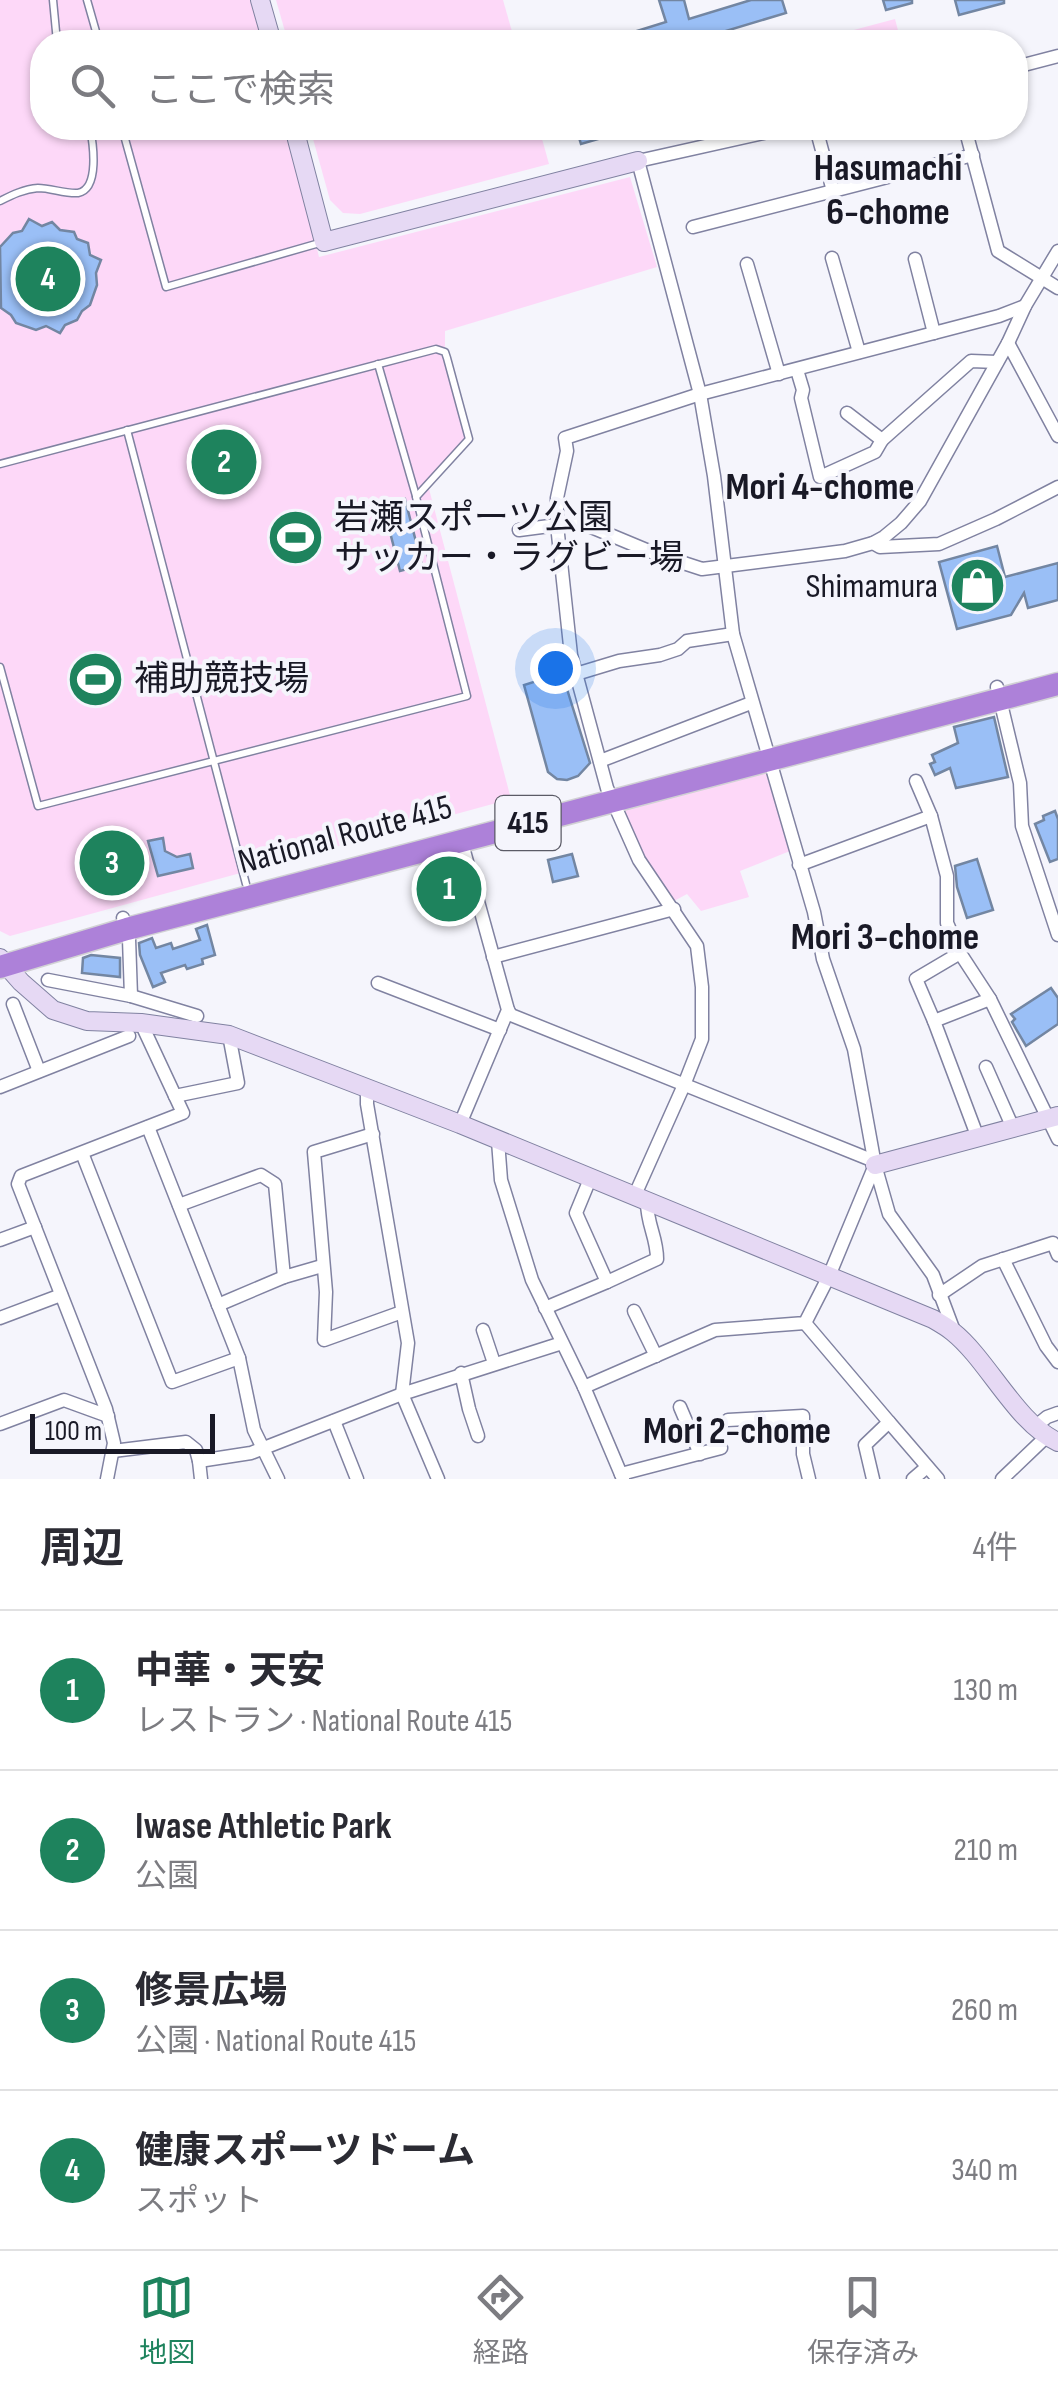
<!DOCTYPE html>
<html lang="ja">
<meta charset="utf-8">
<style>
:root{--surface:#fff;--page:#f2f2f3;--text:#2b2b33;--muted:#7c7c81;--line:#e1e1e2;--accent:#1e835d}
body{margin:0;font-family:"Sofia Sans Condensed","Noto Sans JP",sans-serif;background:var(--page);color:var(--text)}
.scale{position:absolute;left:30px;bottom:25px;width:185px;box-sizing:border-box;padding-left:10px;border:5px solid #191926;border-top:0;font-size:28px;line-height:35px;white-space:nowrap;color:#191926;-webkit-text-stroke:8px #f5f5fc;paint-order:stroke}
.you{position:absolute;left:555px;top:668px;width:35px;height:35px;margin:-25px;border:8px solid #fff;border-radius:50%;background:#1a73e8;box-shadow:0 0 0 15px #1a73e833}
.badge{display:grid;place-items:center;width:65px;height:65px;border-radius:50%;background:var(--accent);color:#fff;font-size:32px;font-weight:700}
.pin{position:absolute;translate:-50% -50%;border:5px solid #fff;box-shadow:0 2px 10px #0006}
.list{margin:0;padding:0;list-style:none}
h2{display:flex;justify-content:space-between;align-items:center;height:130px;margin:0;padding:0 40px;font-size:42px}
h2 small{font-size:32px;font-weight:400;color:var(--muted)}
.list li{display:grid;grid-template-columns:65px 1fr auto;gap:30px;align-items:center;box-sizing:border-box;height:160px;padding:0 40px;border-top:2px solid var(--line)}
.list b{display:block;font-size:38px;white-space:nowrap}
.list p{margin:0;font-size:32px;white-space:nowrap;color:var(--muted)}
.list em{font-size:32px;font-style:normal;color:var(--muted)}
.icon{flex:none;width:55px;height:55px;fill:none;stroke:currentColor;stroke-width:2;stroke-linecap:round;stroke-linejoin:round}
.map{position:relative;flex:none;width:1058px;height:1479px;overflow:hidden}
.search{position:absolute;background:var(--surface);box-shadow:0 2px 8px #0004;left:30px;right:30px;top:30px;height:110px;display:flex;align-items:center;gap:25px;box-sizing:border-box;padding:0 35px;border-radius:40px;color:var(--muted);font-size:38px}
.sheet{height:770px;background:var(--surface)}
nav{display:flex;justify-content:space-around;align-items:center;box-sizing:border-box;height:140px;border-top:2px solid var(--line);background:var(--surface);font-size:28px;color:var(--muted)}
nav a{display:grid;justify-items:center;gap:5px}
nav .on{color:var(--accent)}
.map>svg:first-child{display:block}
.green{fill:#fdd8f8}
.building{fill:#9abff6;stroke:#7386a2;stroke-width:2.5}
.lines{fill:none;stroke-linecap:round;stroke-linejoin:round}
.lane-casing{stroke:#8082a1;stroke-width:9}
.street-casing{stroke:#8082a1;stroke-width:15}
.secondary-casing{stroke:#8082a1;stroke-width:20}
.highway-casing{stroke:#d1d1d4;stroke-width:25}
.lane{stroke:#fff;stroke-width:6}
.street{stroke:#fff;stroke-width:12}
.secondary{stroke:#e6d9f4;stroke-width:18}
.highway{stroke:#ad81d9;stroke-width:22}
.labels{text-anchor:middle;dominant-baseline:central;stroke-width:8;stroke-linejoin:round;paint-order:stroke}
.shield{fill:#f5f5fc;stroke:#5b5b66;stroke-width:2.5}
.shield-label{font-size:32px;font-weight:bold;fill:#191926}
.poi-label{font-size:35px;fill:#191926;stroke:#f5f5fc;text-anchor:start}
.street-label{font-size:35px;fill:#191926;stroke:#f5f5fc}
.neighbourhood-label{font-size:38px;font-weight:bold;fill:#191926;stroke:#f5f5fc}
</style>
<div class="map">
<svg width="1058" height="1479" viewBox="0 0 1058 1479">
<rect width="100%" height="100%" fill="#f5f5fc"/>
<g class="green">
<path d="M0,0H257L267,42H42V128H287L319,257L630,177L657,267L445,331V352L469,439L428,485L511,799L10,936L0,931Z"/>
<path d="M276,0H503L515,42H288Z"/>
<path d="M895,19L901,42H837L835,35Z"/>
<path d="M310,128H539L549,164L360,214L343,213L330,200Z"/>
<path d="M766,773L769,778L790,851L740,871L749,897L701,911L687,894L674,901L645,857L625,814L626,810Z"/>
</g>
<g class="building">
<path d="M659,0H684L689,19L751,0H782L786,13L719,33L722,42H608V40L666,22Z"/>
<path d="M883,0H912V3L886,10Z"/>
<path d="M955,0H1004V3L959,15Z"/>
<path d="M576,128H599L602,138L581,144Z"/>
<path d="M29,219L42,226L52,222L60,230L74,232L77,239L88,243L90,255L101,260L96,273L97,285L90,305L82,311L77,320L65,325L60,333L46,326L36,330L16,323L11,315L1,308L0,247L13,233L22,231Z"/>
<path d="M405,499L422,565L400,571L383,505Z"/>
<path d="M997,546L1005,577L1058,563V600L1028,608L1024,593L1011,615L957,629L939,562Z"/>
<path d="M562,673L590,763L578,776L567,780L557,779L548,772L524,685Z"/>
<path d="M994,717L1008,777L956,788L950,768L935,775L930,764L935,762L932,755L958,743L954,727Z"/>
<path d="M1055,811L1058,819V859L1050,862L1035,824L1044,820L1043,816Z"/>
<path d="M163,838L165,851L177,857L190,854L193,868L158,876L148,841Z"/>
<path d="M572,854L578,876L553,882L548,860Z"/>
<path d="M977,859L993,910L967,918L957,887L955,866Z"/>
<path d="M207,925L215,955L202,959L203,964L187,969L185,965L161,973L165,982L153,987L140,955L139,943L152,938L156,948L171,943L173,949L200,940L196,929Z"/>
<path d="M91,955L120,958V977L82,973L83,958Z"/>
<path d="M1051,988L1058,998V1024L1026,1046L1012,1022L1015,1019L1011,1014Z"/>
</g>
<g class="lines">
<defs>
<g id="lane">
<path d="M53,0L57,42"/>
<path d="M87,0L99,42"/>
<path d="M122,128L166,287L323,242"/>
<path d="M0,201C12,195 24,189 38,188C51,188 65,194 78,193C100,189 93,143 90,128"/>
<path d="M378,364L416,496"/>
<path d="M127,430L246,884"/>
<path d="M0,464L436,349L445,352L447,358L469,439L416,497L467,696L38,806L0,667"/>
</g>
<g id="street">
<path d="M1016,67L1058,56"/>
<path d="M786,128L638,161L700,394L714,476L733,634L814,912L823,959L854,1049L875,1165L889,1214L933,1275L954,1331"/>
<path d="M816,128L833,191"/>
<path d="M965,128L998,251L1058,288"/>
<path d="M693,227L973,155"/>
<path d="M832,258L859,352"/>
<path d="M915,259L934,333"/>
<path d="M747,264L779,374"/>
<path d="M1008,343L1058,436"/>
<path d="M797,370L803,390L801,398L820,477L875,452L882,440L847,413"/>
<path d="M882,440L971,361L997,362"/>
<path d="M519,530L557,525V498L567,451L565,438L700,394L999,316L1025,306"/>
<path d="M873,543L880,547L939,544L996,519L1058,487"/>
<path d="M576,674L619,661L660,655L678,649L687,641L733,634"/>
<path d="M997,687L1020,783L1022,826L1058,935"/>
<path d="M600,761L751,703"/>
<path d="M916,781L931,816L947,876V923L960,953"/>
<path d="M799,865L931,816"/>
<path d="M123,918L129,939L131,996"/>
<path d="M493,957L674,909"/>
<path d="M48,980L131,996L197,1016"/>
<path d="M378,983L500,1030"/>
<path d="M13,1004L39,1071"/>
<path d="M508,1010L511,1015L869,1159L875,1165"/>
<path d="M934,1021L916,979L960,953L990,999"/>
<path d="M986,1067L1013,1128"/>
<path d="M0,1087L129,1036"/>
<path d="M367,1087V1104L408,1343L402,1394L438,1479"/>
<path d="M175,1096L238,1083L229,1035"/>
<path d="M460,1124L508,1010L461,840"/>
<path d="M148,1127L239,1358L254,1430L278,1479"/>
<path d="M373,1134L314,1152L326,1292L324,1340L402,1312"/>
<path d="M978,1138L934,1021L990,999L1058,1139"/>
<path d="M498,1141L501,1180L532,1280L584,1387L623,1479"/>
<path d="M82,1153L172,1382L239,1358"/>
<path d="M590,1179L576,1213L607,1282L657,1259C657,1237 647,1225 647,1202"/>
<path d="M634,1197L684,1085L702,1039V987L697,946L639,860L607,788L571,655L557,525L584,524L656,554L702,569L845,551L873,543L884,537L901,523L920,501L1008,343L1025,306L1058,251"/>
<path d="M179,1205L261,1175L275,1184L284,1277L322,1266"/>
<path d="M0,1240L35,1227"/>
<path d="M1003,1259L1046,1346L1058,1362"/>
<path d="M939,1295L982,1266L1053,1243L1058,1255"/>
<path d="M218,1305L284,1277"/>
<path d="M545,1308L607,1282"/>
<path d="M634,1311L656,1356"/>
<path d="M0,1318L61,1295"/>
<path d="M805,1323L889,1422"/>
<path d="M483,1330L494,1363"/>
<path d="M461,1373L469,1409L478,1436"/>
<path d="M584,1387L715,1330L805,1323L829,1276L875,1165"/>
<path d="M680,1407L700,1454"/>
<path d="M728,1420L803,1416V1454L809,1479"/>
<path d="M334,1421L357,1479"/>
<path d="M0,1424L64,1400L108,1416"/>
<path d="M1036,1426L1047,1417L1058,1413"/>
<path d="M113,1451L186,1442L196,1450L199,1461L251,1453L402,1394L562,1343"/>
<path d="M199,1461L201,1479"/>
<path d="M621,1474L721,1448"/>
<path d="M107,1479L114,1443L106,1409L18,1184L21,1176L183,1113L141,1023"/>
<path d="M873,1479L865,1445L889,1422L938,1479"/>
<path d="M913,1479L927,1467"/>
<path d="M1002,1479L1046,1437"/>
</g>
<g id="secondary">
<path d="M260,0L272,42"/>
<path d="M294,128L324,242L638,161"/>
<path d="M0,958L21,982L53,1010L87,1021L141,1023L229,1035L460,1124L933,1319C940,1323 947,1327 953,1332C988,1360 1017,1424 1058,1442"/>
<path d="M875,1165L1058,1116"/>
</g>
<path id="highway" d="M0,967L127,929L1058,684"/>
</defs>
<use href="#lane" class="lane-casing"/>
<use href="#street" class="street-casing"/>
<use href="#secondary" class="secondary-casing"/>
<use href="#highway" class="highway-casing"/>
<use href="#lane" class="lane"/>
<use href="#street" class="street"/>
<use href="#secondary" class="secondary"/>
<use href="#highway" class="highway"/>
</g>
<defs>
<symbol id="stadium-disc" viewBox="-11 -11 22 22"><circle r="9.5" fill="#1e835d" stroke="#f5f5fc"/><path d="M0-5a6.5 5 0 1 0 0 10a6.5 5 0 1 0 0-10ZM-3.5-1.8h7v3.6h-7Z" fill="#fff"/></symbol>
<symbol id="shop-disc" viewBox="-11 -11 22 22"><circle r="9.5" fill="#1e835d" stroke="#f5f5fc"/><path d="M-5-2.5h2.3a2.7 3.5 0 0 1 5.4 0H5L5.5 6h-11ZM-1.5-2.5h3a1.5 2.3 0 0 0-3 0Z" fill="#fff"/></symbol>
</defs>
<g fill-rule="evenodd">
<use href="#stadium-disc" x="264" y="506" width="63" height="63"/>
<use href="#shop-disc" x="946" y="554" width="63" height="63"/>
<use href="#stadium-disc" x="64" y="648" width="63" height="63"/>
</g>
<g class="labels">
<rect class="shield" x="495.5" y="796" width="65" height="54" rx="8"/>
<g class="shield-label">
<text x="528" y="823">415</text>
</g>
<g class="poi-label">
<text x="334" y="518">岩瀬スポーツ公園<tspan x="334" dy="40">サッカー・ラグビー場</tspan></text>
<text x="938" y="586" text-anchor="end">Shimamura</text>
<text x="134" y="679">補助競技場</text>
</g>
<g class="street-label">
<text transform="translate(345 835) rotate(-15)">National Route 415</text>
</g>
<g class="neighbourhood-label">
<text x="888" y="168">Hasumachi<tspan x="888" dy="44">6-chome</tspan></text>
<text x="820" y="487">Mori 4-chome</text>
<text x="885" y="937">Mori 3-chome</text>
<text x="737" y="1431">Mori 2-chome</text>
</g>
</g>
</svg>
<div class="scale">100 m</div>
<div class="you"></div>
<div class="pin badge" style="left:449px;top:889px">1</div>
<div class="pin badge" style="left:224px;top:462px">2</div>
<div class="pin badge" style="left:112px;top:863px">3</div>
<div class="pin badge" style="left:48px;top:279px">4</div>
<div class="search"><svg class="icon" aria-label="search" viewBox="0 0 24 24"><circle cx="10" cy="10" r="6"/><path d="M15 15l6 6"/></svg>ここで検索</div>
</div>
<section class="sheet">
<h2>周辺<small>4件</small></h2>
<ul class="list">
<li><span class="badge">1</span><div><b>中華・天安</b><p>レストラン · National Route 415</p></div><em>130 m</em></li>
<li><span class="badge">2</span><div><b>Iwase Athletic Park</b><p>公園</p></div><em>210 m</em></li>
<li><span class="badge">3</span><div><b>修景広場</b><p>公園 · National Route 415</p></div><em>260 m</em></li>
<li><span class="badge">4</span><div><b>健康スポーツドーム</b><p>スポット</p></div><em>340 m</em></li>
</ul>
</section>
<nav>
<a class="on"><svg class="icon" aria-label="map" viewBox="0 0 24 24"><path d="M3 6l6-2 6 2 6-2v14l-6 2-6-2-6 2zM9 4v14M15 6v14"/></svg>地図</a>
<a><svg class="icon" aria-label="directions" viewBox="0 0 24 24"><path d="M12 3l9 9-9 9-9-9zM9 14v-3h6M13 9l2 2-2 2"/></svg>経路</a>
<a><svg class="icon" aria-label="saved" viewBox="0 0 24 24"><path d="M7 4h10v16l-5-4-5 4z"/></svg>保存済み</a>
</nav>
